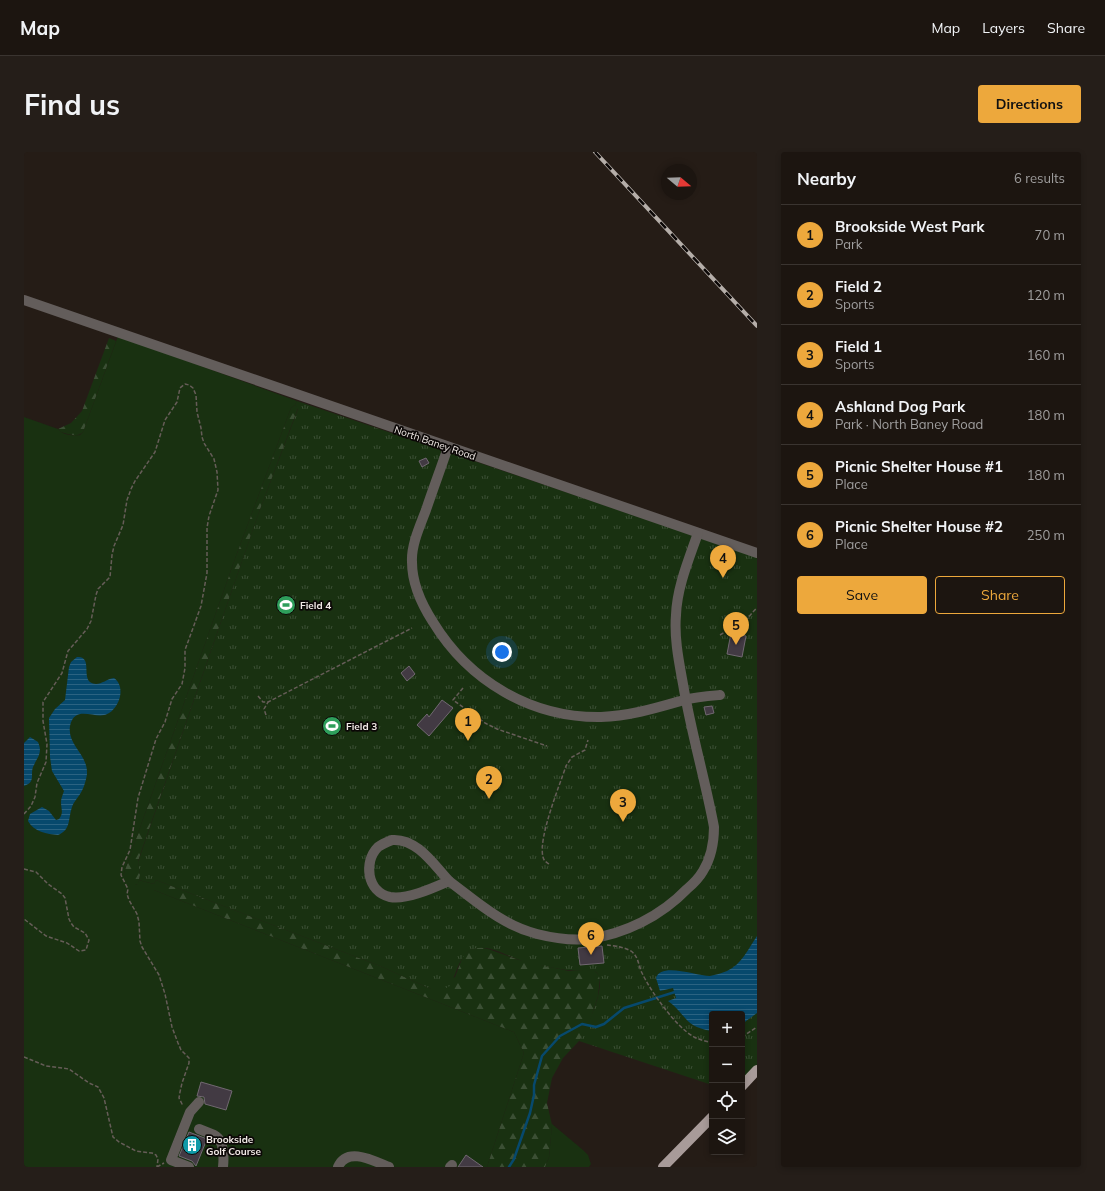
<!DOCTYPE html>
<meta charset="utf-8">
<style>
:root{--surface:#1c1510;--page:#251e19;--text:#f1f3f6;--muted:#a09f9f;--line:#3a3430;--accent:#eda83c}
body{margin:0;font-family:Mulish,sans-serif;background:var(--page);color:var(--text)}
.controls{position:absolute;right:12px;bottom:12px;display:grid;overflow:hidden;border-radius:4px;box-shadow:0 2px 6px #0003}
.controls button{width:36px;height:36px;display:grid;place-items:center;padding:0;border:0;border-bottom:1px solid var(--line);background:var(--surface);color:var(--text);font:20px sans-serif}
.compass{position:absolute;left:637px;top:12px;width:36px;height:36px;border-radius:50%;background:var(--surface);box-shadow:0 2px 6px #0003;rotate:109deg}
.you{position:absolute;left:478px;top:500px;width:14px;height:14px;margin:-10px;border:3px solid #fff;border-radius:50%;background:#1a73e8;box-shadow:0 0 0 6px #1a73e833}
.badge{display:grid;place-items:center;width:26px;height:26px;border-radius:50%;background:var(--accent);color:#111;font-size:13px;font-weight:700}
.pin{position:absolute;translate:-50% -33px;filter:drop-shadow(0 1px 2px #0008)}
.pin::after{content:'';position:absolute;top:21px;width:14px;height:12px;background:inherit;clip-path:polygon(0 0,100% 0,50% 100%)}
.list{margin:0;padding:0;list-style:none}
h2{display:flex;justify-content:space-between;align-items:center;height:52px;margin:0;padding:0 16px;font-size:17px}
h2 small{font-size:13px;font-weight:400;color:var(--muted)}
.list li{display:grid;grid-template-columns:26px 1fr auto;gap:12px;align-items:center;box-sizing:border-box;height:60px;padding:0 16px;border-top:1px solid var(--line)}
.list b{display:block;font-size:15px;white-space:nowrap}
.list p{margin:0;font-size:13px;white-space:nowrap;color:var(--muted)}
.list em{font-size:13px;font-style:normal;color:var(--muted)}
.actions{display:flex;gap:8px;padding:12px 16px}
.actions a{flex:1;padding:9px 0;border:1px solid var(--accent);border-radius:4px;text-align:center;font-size:14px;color:var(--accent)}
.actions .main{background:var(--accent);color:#111}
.icon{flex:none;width:22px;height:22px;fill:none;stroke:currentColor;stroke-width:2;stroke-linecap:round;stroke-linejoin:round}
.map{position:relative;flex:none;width:733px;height:1015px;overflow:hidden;border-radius:4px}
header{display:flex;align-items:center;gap:24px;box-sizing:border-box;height:56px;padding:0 20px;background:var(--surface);border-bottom:1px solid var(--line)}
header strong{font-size:19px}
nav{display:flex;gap:22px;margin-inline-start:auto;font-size:14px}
.intro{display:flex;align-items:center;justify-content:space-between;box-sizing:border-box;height:96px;padding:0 24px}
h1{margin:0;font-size:28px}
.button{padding:10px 18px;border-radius:4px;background:var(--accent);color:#111;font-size:14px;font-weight:700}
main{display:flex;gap:24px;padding:0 24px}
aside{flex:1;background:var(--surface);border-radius:4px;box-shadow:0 2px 6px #0003}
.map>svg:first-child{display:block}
.grass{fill:#193111}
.forest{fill:url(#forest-firs)}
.park{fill:url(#park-tufts)}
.water{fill:url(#water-rules)}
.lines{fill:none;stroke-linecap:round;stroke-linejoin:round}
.stream{stroke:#07496d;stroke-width:2.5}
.building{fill:#423a43;stroke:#716871}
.path{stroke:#665d58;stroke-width:1.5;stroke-dasharray:4 2;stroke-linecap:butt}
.minor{stroke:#635d5b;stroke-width:10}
.major{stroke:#a89b99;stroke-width:10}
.rail-casing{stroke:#b5aea9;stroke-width:4}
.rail{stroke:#0b0706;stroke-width:2.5;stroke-dasharray:8;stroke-linecap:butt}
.labels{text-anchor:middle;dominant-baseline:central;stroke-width:3.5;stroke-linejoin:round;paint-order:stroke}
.street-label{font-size:10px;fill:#f0e9e5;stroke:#0b0706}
.poi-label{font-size:10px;font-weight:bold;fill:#f0e9e5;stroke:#0b0706;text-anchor:start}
</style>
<header>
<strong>Map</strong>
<nav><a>Map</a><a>Layers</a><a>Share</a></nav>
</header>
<div class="intro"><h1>Find us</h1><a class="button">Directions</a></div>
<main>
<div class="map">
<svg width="733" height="1015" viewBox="0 0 733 1015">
<defs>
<pattern id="forest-firs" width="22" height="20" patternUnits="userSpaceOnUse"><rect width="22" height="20" fill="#193111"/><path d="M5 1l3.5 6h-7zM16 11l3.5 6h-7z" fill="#3b4f34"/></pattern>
<pattern id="park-tufts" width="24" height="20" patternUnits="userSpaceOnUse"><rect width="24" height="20" fill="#193111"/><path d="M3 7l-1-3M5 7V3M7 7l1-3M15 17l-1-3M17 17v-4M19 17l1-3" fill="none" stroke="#3b4f34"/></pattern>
<pattern id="water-rules" width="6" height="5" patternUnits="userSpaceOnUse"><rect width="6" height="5" fill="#07496d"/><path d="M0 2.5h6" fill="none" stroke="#2b6382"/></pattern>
</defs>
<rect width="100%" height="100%" fill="#251c16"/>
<g class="grass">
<path d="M94,184L273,249L271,253L267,256L211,407L99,724L113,733L115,728L130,732V738L490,880L500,901L463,1015H0V265L34,277C38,283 49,284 56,283L59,280Z"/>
<path d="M528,972L559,998L564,1003L567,1012L565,1015H521L525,1005Z"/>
</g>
<g class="forest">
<path d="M85,186L92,189L59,280C53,286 44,282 37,280L34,277L47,271L58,259Z"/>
<path d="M271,253L274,256L234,363L114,709L116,723L114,733L100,729L99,724L211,407L267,256Z"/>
<path d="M132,728L356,814L407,837L431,825L439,804L446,798L456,795L467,798L495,808L521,814L545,819L569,818L573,821L576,825L574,844L564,875L555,889L539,906L528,926L523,951L528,973L525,1005L521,1015H463L500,901L490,880L130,738V732Z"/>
</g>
<path class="park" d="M273,249L733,405V915L718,931V862H688V933L555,889C562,878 584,832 573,821C570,818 566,819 562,819C547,819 534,817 520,814C511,812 501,811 493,807C479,802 462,791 447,798C435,804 432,823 426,834L418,838L407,837L356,814L132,728L130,732L115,728L116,723L114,710L234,363L274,257L271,253Z"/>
<g class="water">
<path d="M53,505C71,504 54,531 72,532C78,532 83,527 90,526C104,536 93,561 80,563C70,566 50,553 46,574C43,593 64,602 63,622C62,629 59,639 54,645C52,648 49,651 48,655C44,667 47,678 34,683C23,682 10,680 4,669L6,662L18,655L25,659L32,668L35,667C40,661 37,657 37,650C37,646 39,642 40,639L28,619L26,605L25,566L31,557L41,548L45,515L47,510Z"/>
<path d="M6,585L14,590C19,601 13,606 9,615C6,623 12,630 0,634V591Z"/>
<path d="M733,784V861L718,872V862H688V879C660,875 663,863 644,849L652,846L649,836L636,839L632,826C637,810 672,824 686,824C691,823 698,821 703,819C718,812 724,797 733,784Z"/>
</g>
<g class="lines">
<path class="stream" d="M485,1015L490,1007L506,961L510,943V933L518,904L536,884L558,872L572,875L580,872L600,856L651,840"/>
</g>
<g class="building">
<path d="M402,306L405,311L398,315L395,309Z"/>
<path d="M707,481L722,484L718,505L703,502Z"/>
<path d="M385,514L391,522L383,529L377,521Z"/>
<path d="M418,548L429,556L405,584L393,573L403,562L405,565Z"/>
<path d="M688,554L690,561L682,563L680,555Z"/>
<path d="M578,794L580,811L556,813L554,796Z"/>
<path d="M177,930L208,939L202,958L181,952L180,945L173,944Z"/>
<path d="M165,980L183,987L172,1014L168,1009L155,1004Z"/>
<path d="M442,1003L459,1015H434Z"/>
</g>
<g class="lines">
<g class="path">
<path d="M696,483L711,474H717C723,468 726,462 733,456"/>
<path d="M439,536L429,548L461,571L473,577L523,594"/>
<path d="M234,544L239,550H244L388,476"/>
<path d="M242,563L240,557L244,550"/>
<path d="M0,662L7,654L11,645L13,631L22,610L23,592L19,569V550L38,521L44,499L63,477L67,469L72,443L74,437L86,425L88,403L90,394L99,373L103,348L107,337L111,329L131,300L141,268L153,250L156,236L161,232L165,233L169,236L172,243L173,260L177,276L178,285L180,291L190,307L193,320L194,338L185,364L183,376V421L177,454L161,498V516L158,532L148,547L141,570L132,587L114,646L106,698L98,715L97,723L104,737L103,742L105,748L113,762L115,770L116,789L118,795L135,823L141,842L148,875L154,891L157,898L165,906V911L158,931L156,940L155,946L159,954"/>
<path d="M525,712C522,710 520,709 519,705C514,686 535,635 542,614L548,605L561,598L564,588"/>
<path d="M0,717L12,720L24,732L38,742L41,746L45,767L47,771L50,775L61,781L65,788L62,798L55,799L43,791L22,784L0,767"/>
<path d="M583,793C591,794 600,795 607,799C615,805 614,813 618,821C627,840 652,875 670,885C676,888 682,889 688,891"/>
<path d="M718,885L733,875"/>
<path d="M0,905L22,914L45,917L65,931L74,935L80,946L89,985L95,990L112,999L128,1001L132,1003L134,1007L133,1015"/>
<path d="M133,1015L140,1011"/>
</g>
<g class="minor">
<path d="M0,148L733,401"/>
<path d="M424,295C417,316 409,337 402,358C396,374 387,393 388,410C388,431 398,453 409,470C445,529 507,566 577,565C606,564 632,556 660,548C671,545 684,544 696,543"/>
<path d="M368,688C393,686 410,713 425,729C409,736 383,748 366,745C343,740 339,710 354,695C358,692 363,690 368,688Z"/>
<path d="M425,729C453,750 478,773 513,782C529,786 547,789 564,787C601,782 637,764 663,737C669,732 675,726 679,719C687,706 690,690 690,675C681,627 667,580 659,532C655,510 650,486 652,463C653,435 665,407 674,381"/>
<path d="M175,977C180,979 185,981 190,983C200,988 200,1005 199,1015"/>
<path d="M165,1015L147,1008L166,960L175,950"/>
<path d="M314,1015C323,994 350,1009 365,1015"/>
<path d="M426,1015L428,1013"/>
</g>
<g class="major">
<path d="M718,934L733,918"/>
<path d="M639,1015L688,965"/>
</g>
<defs>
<path id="rail" d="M571,0L733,174"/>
</defs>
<use href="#rail" class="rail-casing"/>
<use href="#rail" class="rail"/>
</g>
<defs>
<symbol id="stadium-disc" viewBox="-11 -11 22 22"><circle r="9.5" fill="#2e9e5b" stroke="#0b0706"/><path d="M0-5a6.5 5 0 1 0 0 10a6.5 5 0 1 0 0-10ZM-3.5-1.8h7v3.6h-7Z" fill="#fff"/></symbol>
<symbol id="building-disc" viewBox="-11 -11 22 22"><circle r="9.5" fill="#0f9aa8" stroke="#0b0706"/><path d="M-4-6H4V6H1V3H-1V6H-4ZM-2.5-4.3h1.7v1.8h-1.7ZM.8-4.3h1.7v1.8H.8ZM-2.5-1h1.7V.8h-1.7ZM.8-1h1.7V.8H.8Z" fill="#fff"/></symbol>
</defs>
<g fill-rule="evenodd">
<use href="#stadium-disc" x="251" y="442" width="22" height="22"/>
<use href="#stadium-disc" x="297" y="563" width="22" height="22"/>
<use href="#building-disc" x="157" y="982" width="22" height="22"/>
</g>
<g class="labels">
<g class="street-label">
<text transform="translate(411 291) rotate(19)">North Baney Road</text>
</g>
<g class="poi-label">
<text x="276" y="453">Field 4</text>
<text x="322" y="574">Field 3</text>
<text x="182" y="987">Brookside<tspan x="182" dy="12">Golf Course</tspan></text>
</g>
</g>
</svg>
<div class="controls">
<button>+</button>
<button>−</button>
<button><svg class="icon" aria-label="locate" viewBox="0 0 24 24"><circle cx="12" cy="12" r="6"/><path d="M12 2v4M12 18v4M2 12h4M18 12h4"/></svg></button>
<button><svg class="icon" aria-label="layers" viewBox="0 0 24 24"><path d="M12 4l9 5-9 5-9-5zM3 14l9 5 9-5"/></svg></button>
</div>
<svg class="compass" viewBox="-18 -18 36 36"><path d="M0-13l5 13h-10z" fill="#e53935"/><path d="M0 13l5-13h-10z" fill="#a09f9f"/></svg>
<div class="you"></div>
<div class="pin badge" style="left:444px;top:589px">1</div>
<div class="pin badge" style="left:465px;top:647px">2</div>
<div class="pin badge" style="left:599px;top:670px">3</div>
<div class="pin badge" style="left:699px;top:426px">4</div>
<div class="pin badge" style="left:712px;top:493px">5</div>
<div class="pin badge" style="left:567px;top:803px">6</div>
</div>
<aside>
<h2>Nearby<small>6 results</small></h2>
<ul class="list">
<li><span class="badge">1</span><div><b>Brookside West Park</b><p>Park</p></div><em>70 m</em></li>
<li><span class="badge">2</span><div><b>Field 2</b><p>Sports</p></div><em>120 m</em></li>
<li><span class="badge">3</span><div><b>Field 1</b><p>Sports</p></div><em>160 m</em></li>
<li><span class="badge">4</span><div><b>Ashland Dog Park</b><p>Park · North Baney Road</p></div><em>180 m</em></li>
<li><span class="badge">5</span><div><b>Picnic Shelter House #1</b><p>Place</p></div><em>180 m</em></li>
<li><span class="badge">6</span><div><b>Picnic Shelter House #2</b><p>Place</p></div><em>250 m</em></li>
</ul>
<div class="actions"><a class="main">Save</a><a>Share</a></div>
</aside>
</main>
